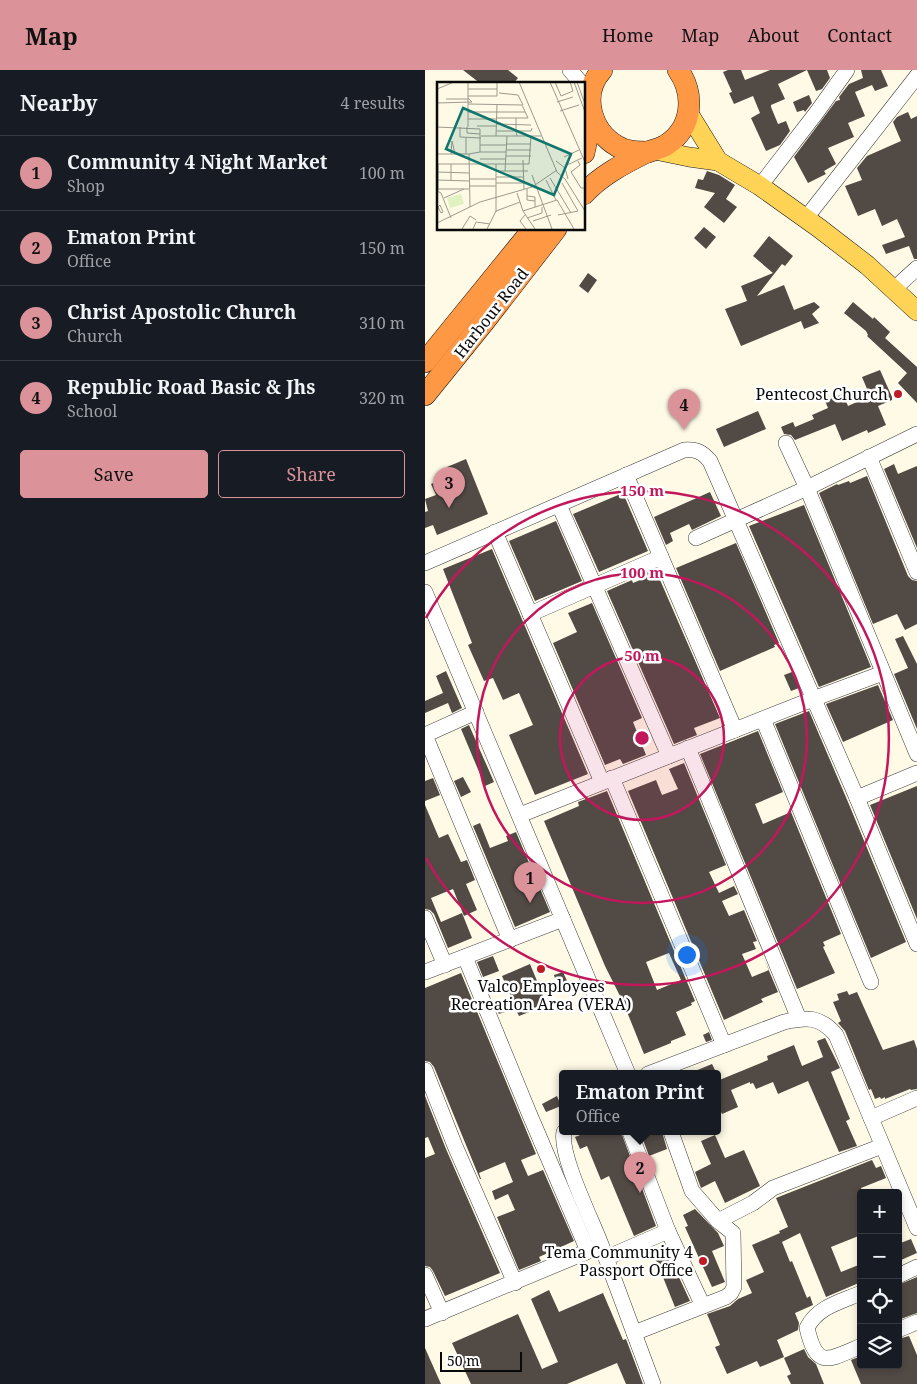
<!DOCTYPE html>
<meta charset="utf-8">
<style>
:root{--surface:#171b24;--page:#20242c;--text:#f1f3f6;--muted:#9ea1a6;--line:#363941;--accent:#db9298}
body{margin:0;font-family:"Noto Serif",serif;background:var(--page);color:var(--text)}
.controls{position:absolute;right:15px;bottom:15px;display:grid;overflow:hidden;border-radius:5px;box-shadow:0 2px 8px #0003}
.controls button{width:45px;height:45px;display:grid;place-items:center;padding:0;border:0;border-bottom:1px solid var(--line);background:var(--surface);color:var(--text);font:25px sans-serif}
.scale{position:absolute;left:15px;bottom:12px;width:82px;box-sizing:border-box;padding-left:5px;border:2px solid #090909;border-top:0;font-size:14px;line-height:18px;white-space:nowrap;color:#090909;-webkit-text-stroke:4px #fff;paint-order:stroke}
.you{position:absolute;left:261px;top:884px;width:18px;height:18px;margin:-12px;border:4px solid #fff;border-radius:50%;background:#1a73e8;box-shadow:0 0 0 8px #1a73e833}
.badge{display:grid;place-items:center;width:32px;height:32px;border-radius:50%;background:var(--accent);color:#111;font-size:16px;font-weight:700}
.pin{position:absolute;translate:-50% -41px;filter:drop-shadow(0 1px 2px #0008)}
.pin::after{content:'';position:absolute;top:26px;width:18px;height:15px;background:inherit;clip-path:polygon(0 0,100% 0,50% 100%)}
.popup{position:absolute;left:134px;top:1000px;width:162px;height:65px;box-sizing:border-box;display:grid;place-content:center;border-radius:5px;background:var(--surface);filter:drop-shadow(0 1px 4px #0005);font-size:16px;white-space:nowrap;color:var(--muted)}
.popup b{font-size:19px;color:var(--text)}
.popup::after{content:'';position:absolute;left:50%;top:100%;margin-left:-10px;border:10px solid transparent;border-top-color:var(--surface)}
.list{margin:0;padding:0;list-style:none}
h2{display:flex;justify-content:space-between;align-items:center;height:65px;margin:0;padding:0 20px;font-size:21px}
h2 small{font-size:16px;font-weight:400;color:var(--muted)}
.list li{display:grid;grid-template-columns:32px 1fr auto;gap:15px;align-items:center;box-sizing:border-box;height:75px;padding:0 20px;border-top:1px solid var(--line)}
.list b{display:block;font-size:19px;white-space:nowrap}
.list p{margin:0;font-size:16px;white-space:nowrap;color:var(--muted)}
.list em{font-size:16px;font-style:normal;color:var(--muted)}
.actions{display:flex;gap:10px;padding:15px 20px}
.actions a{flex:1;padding:11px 0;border:1px solid var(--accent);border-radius:5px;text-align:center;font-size:18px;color:var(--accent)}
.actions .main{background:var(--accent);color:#111}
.icon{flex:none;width:28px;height:28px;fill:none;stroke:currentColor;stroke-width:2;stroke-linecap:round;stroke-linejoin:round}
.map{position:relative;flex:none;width:492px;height:1314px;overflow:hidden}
header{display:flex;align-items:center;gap:30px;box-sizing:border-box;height:70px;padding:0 25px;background:var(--accent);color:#111}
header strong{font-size:24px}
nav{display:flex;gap:28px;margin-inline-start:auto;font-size:18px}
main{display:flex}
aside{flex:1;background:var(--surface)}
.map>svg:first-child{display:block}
.building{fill:#524a45;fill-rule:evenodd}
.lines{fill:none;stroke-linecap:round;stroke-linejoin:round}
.minor-casing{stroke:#3c3c3c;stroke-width:16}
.major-casing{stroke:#1a1a1a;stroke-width:20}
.highway-casing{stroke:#1a1a1a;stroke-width:22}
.minor{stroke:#fff;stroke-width:15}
.major{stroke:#ffd456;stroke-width:19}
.highway{stroke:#fe9845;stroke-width:21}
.ring{fill:none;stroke:#c2185b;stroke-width:2.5}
.poi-dot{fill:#c01b24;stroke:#fff;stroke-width:2}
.labels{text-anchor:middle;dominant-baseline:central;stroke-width:5;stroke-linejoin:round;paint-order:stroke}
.street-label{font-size:16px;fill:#090909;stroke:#fff}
.poi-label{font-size:16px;fill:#090909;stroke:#fff;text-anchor:end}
.inset-road{fill:none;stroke:#9d9a8e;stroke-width:1}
.view{fill:#0f766e;fill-opacity:0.15;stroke:#0f766e;stroke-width:2.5}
.inset-edge{fill:none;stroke:#090909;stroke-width:2.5}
.centre{fill:#c2185b;stroke:#fff;stroke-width:2.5}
.ring-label{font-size:15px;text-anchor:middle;font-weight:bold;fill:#c2185b;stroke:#fff;stroke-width:5;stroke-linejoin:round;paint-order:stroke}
</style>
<header>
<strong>Map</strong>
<nav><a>Home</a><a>Map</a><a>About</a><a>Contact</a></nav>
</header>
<main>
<aside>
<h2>Nearby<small>4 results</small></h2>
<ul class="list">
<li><span class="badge">1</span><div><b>Community 4 Night Market</b><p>Shop</p></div><em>100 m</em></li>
<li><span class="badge">2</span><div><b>Ematon Print</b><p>Office</p></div><em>150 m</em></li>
<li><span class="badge">3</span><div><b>Christ Apostolic Church</b><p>Church</p></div><em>310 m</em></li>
<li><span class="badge">4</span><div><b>Republic Road Basic &amp; Jhs</b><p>School</p></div><em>320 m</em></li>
</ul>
<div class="actions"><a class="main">Save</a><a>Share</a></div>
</aside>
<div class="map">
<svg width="492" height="1314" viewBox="0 0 492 1314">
<rect width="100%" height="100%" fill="#fffae6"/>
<g class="building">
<path d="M38,0H83L93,8L88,14H56Z"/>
<path d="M303,0H316L320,10L345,0H382L353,14L360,29L346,35V37L353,54L361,51L365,61L355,75L341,81L326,48L335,43L328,26L309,34L304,23L307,22L298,2Z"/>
<path d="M382,0H402L405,8L397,19L391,21Z"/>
<path d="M436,0H456L463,16L450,21L447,15L430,22L440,46L423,53L429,67L403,78L411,94L399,101L401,104L383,113L369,87L411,31L415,30L414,27L424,14L438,8Z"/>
<path d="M384,25L387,33L380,42L379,40L372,42L368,32Z"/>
<path d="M483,42L486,49L492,46V189H489L484,176L461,184L457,175L480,167L472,149L457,156L450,139L433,146L420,116L437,110L432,98L442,86L476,71L468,52L472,47Z"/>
<path d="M282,101L294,105L310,115L301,129L312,137L299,153L279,137L290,123L270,118L273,109L278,110Z"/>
<path d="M279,157L291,167L281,179L269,168Z"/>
<path d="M344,166L368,186L360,196L357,194L332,226L359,215L369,240L389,232L395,237L387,244L394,253L379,259L376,251L316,276L300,239L322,231L316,216L348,203L328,186Z"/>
<path d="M163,203L172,210L163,223L154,216Z"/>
<path d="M428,232L448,249L449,247L465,262L460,268L492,297V333L473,313L482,303L442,266L443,265L441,261L419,243Z"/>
<path d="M455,300L467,327V330L453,336L461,355L443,363L442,360L417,371L410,354L370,370L366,365L359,364L356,357L368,352L370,357L389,349L387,345L403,338L400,331L418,324L423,336L445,326L437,307Z"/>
<path d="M333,341L341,359L299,377L291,359Z"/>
<path d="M41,389L63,444L12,465L8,455L0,458V442L3,441L0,429L11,425L6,414L25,406L22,397Z"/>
<path d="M469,394L473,404L492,396V478L459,399Z"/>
<path d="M442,406L483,506L487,510L492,511V554L480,560L472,544L448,554L394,423L412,414L413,415L424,411L425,413Z"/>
<path d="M285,422L296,446L267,460L264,454L245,463L248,471L241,475L229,447Z"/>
<path d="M198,423L223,481L174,502L148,444Z"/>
<path d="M379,435L446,597L394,617L324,456Z"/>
<path d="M131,451L157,511L110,531L84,471Z"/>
<path d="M311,473L354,573L349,575L350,577L295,601L251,498Z"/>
<path d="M67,479L163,704L110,725L84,665L108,655L94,623L78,630L68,608L59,611L43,575L47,573L18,499Z"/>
<path d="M232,503L295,648L269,658L272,665L249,674L182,521L207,510L208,513Z"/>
<path d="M167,533L217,648L208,652L221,685L198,694L195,689L180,695L128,573L152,562L143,543Z"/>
<path d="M478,566L492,594V659L469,604L483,598L470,569Z"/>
<path d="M21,601L37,638L27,643L23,633L0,643V631L18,623L11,606Z"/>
<path d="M367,602L374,618L366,621L359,605Z"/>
<path d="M453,615L468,650L418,672L401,634Z"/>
<path d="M384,641L423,732L481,872L446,888L350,654Z"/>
<path d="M44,655L69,712L60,716L36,659Z"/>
<path d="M333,661L358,722L330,734L338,754L366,742L416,864L398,872L400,876L398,877L410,903L372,919L275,684Z"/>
<path d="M259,693L301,795L284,802L294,823L309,816L313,824L297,831L304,846L319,840L332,871L328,872L331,879L317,884L327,907L344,900L339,889L353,922L336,929L338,932L299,950L203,721L231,710L237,725L253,719L244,699Z"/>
<path d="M38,707L46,722L36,727L29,711Z"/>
<path d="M8,708L15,725L0,731V711Z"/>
<path d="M492,716V849L445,735Z"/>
<path d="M182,721L270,931L266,933L267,935L251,942L261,965L246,971V973L219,984L198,932L180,896L119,751L154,736L153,732ZM244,883L256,910L232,920L221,892Z"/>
<path d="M0,735L14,768L23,764L36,792L42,790L50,810L41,814L52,840L39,846L28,819L6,828L16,852L37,843L47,868L23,878L9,844L5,840L0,839Z"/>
<path d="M55,753L65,778L83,771L81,766L91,762L125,842L90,857L48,756Z"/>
<path d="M68,886L74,901L58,907L52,892Z"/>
<path d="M105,894L122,935L94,946L90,938L74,944L70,936L87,929L77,906Z"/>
<path d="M138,902L142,911L132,915L129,905Z"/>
<path d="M36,903L111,1084L96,1090L103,1106L118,1100L149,1171L114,1187L116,1191L94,1200L72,1147L90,1140L83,1124L70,1130L67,1121L88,1112L80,1092L54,1103L56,1109H55L9,997L5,992L0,991V918Z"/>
<path d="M422,921L424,925L432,922L458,980L489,970L492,979V1019L486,1020L485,1019L460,1029V1027L456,1029L455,1027L450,1029L446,1019L444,1020L420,961L413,953L416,951L408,932L414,930L412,924Z"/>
<path d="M284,962L287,970L281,972L278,965Z"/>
<path d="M400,968L415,998L406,1002L425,1049L421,1051L432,1076L414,1082L383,1011L353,1024L348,1012L331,1019L328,1013L325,1014V1012L306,1020L313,1037L297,1044L292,1033V1011L343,990L342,986L369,975L377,996L398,987L392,971Z"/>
<path d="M287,994L292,1004H263Z"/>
<path d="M0,1026L21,1079L75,1203L20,1226L8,1201L5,1197L0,1196V1088L10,1084L3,1067L0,1068Z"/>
<path d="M132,1026L136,1036L121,1042L117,1034Z"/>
<path d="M163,1062H196L231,1156L209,1166L184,1106L176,1110L162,1076L155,1079L150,1067Z"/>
<path d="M215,1062H237L242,1079L224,1086Z"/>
<path d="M290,1065L300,1088L319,1080L335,1116L300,1133L290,1111L276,1118L270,1102L286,1094L276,1071Z"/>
<path d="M447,1090L451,1098L456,1096L461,1108L436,1118L438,1123H436V1165L406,1177L416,1202L436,1194V1212L401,1227L375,1163L357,1172L365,1192L367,1191L382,1228L385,1226L388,1235L370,1243L374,1253L373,1260L352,1270L359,1287L335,1297L332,1291L302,1304L290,1277L295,1275L282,1244L305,1236L313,1229L327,1223L321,1210L339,1202L327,1175L355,1163L354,1161L363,1157L351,1128Z"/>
<path d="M270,1139L293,1163L299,1176L287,1181L300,1212L287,1217L260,1157L263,1156L258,1145Z"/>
<path d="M486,1169L492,1183L476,1190L473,1185V1174Z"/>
<path d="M239,1175L265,1231L250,1237L227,1180Z"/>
<path d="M492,1207V1243L473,1250V1215Z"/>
<path d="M124,1220L134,1242L178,1223L198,1270L201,1269L218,1314H201L192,1293L142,1314H46L27,1273L93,1244L117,1299L133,1292L106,1229Z"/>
<path d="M484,1266L492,1285V1314H436L426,1290L436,1286V1295H473V1269Z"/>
<path d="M0,1278L16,1314H0Z"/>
<path d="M379,1279L383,1287L391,1294L399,1314H366L362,1306L366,1304L359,1288Z"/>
</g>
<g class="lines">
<defs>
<g id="minor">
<path d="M145,0L157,14"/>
<path d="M335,116L392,42L422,0"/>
<path d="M381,148L492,6"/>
<path d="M468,220L492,198"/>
<path d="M361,373L382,418L492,684"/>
<path d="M444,387L492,502"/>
<path d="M201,405L310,660"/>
<path d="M134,435L244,686"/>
<path d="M70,462L177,712"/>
<path d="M271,468L382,418L492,364"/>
<path d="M0,493L259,380C272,379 277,382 285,391L432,728L492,874"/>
<path d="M0,522L203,1004"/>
<path d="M105,544L236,487"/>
<path d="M51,642L0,665L85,870"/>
<path d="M338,649L446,912"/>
<path d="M263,678L374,949"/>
<path d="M187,708L299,975"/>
<path d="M432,728L492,703"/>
<path d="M95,745L388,629L458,603"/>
<path d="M0,848L20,895"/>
<path d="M40,887L104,1043L163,1181"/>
<path d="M0,902L138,849"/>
<path d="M0,1000L30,1076L90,1213"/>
<path d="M223,1004L359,952C382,947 395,946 411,965L446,1048"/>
<path d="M492,1028L446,1048L492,1158"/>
<path d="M139,1062C134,1085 168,1152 177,1177C194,1223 211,1268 228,1314"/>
<path d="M293,1151L328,1133L348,1118L457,1076"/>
<path d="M243,1161L278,1236"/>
<path d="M181,1188L243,1161L205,1062"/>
<path d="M0,1205L17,1243"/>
<path d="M473,1206L492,1197"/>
<path d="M436,1223C415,1232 392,1237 382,1258C392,1300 403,1290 436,1276"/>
<path d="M0,1249L171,1178"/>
<path d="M473,1260L492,1252"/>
<path d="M209,1263L301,1227L306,1223L309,1217L308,1163L293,1151L267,1121L246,1062"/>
</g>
<g id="major">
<path d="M264,44L293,91"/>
<path d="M230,80L264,87L293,91L335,116L394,158L442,195L492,241"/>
</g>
<g id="highway">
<path d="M177,0C155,24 166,61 192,76C201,82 212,82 222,82"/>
<path d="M159,83L167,46"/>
<path d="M159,124C175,106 198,94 220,83C227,80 235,79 241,75C268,58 270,24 253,0"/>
<path d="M0,292L108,159"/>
<path d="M0,325L59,252L131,159"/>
</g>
</defs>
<use href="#minor" class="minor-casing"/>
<use href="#major" class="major-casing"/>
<use href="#highway" class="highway-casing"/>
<use href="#minor" class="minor"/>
<use href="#major" class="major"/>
<use href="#highway" class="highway"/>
</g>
<circle cx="217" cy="668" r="82" fill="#c2185b" fill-opacity=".12"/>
<g class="ring">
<circle cx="217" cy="668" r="82"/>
<circle cx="217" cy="668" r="165"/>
<path d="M1 548A247 247 0 1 1 1 788"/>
</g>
<g class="poi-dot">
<circle cx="473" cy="324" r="5"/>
<circle cx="116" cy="899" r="5"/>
<circle cx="278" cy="1191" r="5"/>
</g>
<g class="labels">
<g class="street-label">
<text transform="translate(66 243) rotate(-52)">Harbour Road</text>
</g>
<g class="poi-label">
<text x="463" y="324">Pentecost Church</text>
<text x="116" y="916" text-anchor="middle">Valco Employees<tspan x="116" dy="18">Recreation Area (VERA)</tspan></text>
<text x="268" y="1182">Tema Community 4<tspan x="268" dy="18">Passport Office</tspan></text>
</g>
</g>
<g transform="translate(12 12)">
<rect width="148" height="148" fill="#fffae6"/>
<path d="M24,112L27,122L13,126L10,116Z" fill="#e1f1c0"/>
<path class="inset-road" d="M31,0V45M82,0L120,90L128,97L148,129M113,0L148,80M118,0L124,14L136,9L133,0M137,0L148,30M140,0L148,22M0,7L17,0M31,7H60M62,11L81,13L86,23M31,14H60V0M9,17H31M0,19V72H32L33,125M120,20L136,15M0,21L35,20L31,16M31,22L85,23L91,36H60M123,29L142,23M31,30H88M79,36V49H94L95,46M31,37H60M60,42L94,43M40,44H60M0,45L43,47V70L32,72M23,45V55L44,56M30,45V51L43,52M60,49H79L80,54M44,54H104M59,54L60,22M29,56V72M69,62H94M43,63H69M69,68H94M43,70H69M14,72L15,59L18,72M69,74H94M127,75L142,68M43,77H69M86,78L87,107M119,79L128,86L131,97M141,79L143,83L134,90L144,106H148M0,82H92L94,54M128,84L145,76M59,89H91M68,89L70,54M0,90L32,91M95,93L115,147M59,95H87M113,96L134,131M32,97H59M0,98L32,99M14,98V82M109,98L119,118M59,101H87M32,104H59M1,107H32M90,107V118L98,119M1,108V82M0,109L4,111L14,136M80,111L86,129L98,147M90,114L98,115V125M7,116L27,107M3,123L6,130L4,131L1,125ZM86,129L120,118L137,147M59,130V82M88,133L83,139L89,147M121,133L141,129L125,101M90,136L105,131V125M96,139L114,133M0,141L43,120L95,105L120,88M25,147L33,134L39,138M36,147L39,140L53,142M50,147L59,129L83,120"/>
<path class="view" d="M26,26L134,72L117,113L9,67Z"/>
<rect width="148" height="148" class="inset-edge"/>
</g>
<circle cx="217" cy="668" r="8" class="centre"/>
<g class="ring-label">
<text x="217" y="426">150 m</text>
<text x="217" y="508">100 m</text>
<text x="217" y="591">50 m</text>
</g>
</svg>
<div class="controls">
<button>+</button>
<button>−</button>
<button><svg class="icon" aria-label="locate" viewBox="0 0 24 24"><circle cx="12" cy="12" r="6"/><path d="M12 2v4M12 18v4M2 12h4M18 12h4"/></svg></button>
<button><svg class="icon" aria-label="layers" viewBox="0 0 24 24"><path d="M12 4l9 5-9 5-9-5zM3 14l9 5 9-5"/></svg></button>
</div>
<div class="scale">50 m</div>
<div class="you"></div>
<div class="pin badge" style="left:105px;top:833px">1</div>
<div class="pin badge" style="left:215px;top:1123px">2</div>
<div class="popup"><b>Ematon Print</b>Office</div>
<div class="pin badge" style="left:24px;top:438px">3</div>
<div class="pin badge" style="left:259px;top:360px">4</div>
</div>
</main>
